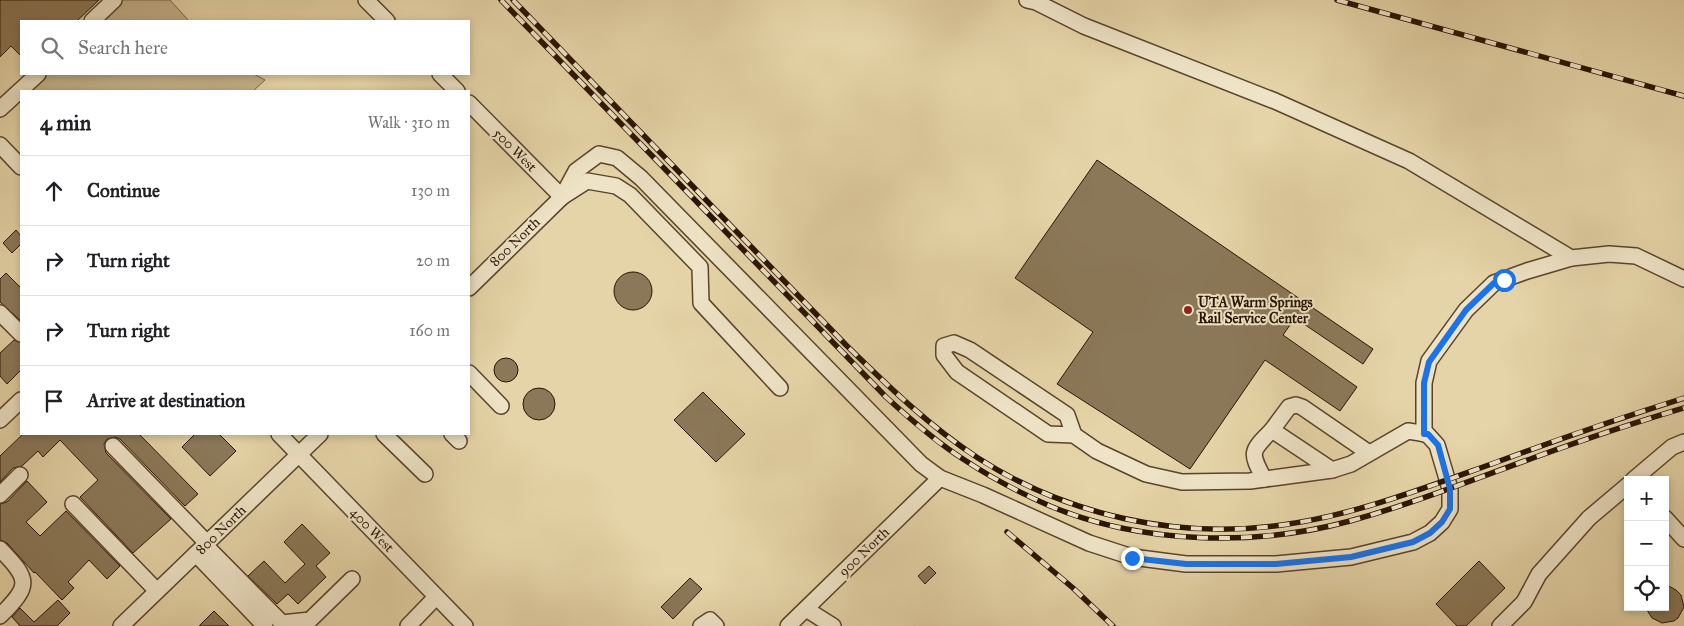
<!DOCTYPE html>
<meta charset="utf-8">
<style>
:root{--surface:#fff;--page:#f6f6f6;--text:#202124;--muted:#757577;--line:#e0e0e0}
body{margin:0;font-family:"IM FELL Great Primer",serif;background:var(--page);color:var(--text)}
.controls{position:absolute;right:15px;bottom:15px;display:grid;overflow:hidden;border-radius:0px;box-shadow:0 2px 8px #0003}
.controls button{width:45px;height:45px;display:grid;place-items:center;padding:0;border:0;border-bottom:1px solid var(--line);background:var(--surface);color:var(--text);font:25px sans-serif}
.stop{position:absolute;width:15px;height:15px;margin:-11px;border:4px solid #1a73e8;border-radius:50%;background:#fff}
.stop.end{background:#1a73e8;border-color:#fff;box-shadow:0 1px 5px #0008}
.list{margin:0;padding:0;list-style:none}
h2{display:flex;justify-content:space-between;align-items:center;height:65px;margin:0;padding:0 20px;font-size:21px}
h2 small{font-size:16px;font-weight:400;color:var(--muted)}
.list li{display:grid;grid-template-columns:32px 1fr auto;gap:15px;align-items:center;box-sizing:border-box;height:70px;padding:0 20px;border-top:1px solid var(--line)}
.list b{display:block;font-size:19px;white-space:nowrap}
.list em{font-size:16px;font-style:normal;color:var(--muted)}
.icon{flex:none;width:28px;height:28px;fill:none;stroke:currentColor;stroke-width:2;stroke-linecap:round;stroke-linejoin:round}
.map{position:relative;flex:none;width:1684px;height:626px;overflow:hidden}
.search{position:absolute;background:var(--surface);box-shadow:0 2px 8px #0003;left:20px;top:20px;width:450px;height:55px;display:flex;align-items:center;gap:12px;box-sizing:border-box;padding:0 18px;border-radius:0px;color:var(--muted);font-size:19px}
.panel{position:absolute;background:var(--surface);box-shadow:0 2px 8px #0003;left:20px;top:90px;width:450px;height:345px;border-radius:0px}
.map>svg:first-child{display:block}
.green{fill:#c5b38b;stroke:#786446}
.building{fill:#8b7858;stroke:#2a1402}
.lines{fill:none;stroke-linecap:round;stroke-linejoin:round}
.minor-casing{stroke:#59442b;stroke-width:18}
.minor{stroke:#eee3c6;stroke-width:15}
.rail-casing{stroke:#2a1402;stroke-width:5.5}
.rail{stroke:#eee3c6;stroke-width:4;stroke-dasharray:11;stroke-linecap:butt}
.route{stroke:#1a73e8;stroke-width:6}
.poi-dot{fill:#8f2418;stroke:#eee3c6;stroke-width:2}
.labels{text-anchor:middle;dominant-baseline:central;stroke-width:4;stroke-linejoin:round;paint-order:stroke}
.street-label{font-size:14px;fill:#2a1402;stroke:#eee3c6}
.poi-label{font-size:14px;font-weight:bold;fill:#2a1402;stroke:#eee3c6;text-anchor:start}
</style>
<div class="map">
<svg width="1684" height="626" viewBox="0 0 1684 626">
<rect width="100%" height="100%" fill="#e5d4a7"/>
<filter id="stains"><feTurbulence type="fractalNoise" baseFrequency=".004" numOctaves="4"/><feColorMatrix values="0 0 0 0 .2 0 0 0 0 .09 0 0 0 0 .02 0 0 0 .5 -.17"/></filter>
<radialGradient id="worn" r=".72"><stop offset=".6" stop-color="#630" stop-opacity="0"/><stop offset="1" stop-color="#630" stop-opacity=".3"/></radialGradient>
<g class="green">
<path d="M122,0H170L189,21H100Z"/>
<path d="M46,74H254L265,80L253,91H28Z"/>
</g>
<g class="building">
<path d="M0,0H99L77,21H21V56L11,46L0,57Z"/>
<path d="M1097,160L1373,349L1363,364L1295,318L1283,335L1357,387L1340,411L1265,360L1190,469L1057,384L1093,332L1015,278Z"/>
<path d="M16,230L21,236V244L12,253L3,243Z"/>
<circle cx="633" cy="291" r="19"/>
<path d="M6,273L21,288V321L0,302V279Z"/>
<path d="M14,340L21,343V370L7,384L0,376V353Z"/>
<circle cx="506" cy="370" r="12"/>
<circle cx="539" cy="404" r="16"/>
<path d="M703,392L745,434L716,462L674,420Z"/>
<path d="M23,434H139L198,494L185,506L120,439L115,437L107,439L104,444L106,453L171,519L133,553L80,497L98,480L60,440L43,457L38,451L22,466L13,468L0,482V456Z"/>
<path d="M195,434H219L236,451L210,476L182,447Z"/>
<path d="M27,481L47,502L26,522L40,536L66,511L120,566L107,579L89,560L68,582L74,588L62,600L35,572L34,573L7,543L0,540V504L7,502Z"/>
<path d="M302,524L330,553L316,566L326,577L298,604L288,594L277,604L248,576L264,561L285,583L305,564L284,542Z"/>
<path d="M1479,561L1505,588L1466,626H1457L1436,604Z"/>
<path d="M929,566L936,573L925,584L918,576Z"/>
<path d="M690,578L702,589L673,619L661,607Z"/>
<path d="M1665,584L1676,590L1681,595L1684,607L1678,618L1674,621L1662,623L1652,618L1645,607H1665Z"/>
<path d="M58,600L70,613L57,626H20L12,617L20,608L34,622Z"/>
<path d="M214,611L229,626H199Z"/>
</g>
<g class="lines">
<defs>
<g id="minor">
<path d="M366,0L387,21"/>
<path d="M1027,0L1036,2L1084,26L1275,101L1409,161L1571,258"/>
<path d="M92,21L114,0"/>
<path d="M440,74L457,91"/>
<path d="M469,103L562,197"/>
<path d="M0,109L38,74"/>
<path d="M0,145L21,167"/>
<path d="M562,197L576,171L599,154L617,158L641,178L921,464L940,478L983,495L1089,543L1132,557L1186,564H1276L1351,557L1413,542L1430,533L1442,522L1450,509V489L1437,445L1427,434L1408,431L1351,464L1332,470L1250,481L1182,482L1146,474L1097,451L1074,435L1048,434L957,372L944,355V346L954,343L970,350L1067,415L1074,435"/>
<path d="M469,288L562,197L587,181L616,186L630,195L700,267L701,303L780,388"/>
<path d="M0,313L21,334"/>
<path d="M469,373L501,406"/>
<path d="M0,420L21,400"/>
<path d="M279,434L465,626"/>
<path d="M384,434L425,474"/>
<path d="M452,434L459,441"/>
<path d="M1424,434V383L1429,361L1466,310L1494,283L1527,271L1571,258L1609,254L1636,256L1684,279"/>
<path d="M113,446L207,543"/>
<path d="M1332,470L1272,430L1289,407L1296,405L1302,407L1369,453"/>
<path d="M1264,479C1250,452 1250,452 1272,430"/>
<path d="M1633,480L1672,447L1684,442"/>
<path d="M0,495L20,475"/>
<path d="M73,504L157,591"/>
<path d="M1665,518L1684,539"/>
<path d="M205,545L282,623L310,620L352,579"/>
<path d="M0,549C30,580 31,585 0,616"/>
<path d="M196,554L265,626"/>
<path d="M806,609L833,626"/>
<path d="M121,626L320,434"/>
<path d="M408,626L436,597"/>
<path d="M701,626L710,620L716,626"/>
<path d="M788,626L940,478"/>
<path d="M1500,626L1524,602L1539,574L1589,518L1628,485"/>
</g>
</defs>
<use href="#minor" class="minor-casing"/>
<use href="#minor" class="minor"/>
<defs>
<g id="rail">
<path d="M501,0L886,397C910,419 935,441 963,459C990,477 1020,493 1050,506C1141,544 1255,547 1350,521C1412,504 1472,480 1533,458C1583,440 1633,423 1684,408"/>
<path d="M513,0L846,345C888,386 929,426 978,458C1066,515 1178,540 1282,525C1356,515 1427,487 1497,462C1559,439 1620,418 1684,398"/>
<path d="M1337,0L1684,96"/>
<path d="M1007,532L1073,588L1113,626"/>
</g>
</defs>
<use href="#rail" class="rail-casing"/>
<use href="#rail" class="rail"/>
</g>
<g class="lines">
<path class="route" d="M1132,558L1186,564H1276L1351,557L1413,542L1430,533L1442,522L1450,509V489L1438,445L1428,434H1424V383L1429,362L1466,310L1494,283L1504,280"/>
</g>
<circle class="poi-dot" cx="1188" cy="310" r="5"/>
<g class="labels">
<g class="street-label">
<text transform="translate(515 150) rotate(45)">500 West</text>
<text transform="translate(515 242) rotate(-44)">800 North</text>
<text transform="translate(221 530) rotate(-44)">800 North</text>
<text transform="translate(372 530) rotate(46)">400 West</text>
<text transform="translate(864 552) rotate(-44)">900 North</text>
</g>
<g class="poi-label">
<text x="1198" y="302">UTA Warm Springs<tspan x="1198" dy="16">Rail Service Center</tspan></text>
</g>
</g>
<rect width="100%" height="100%" filter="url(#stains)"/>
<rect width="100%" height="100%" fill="url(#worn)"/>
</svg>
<div class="controls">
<button>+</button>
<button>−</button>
<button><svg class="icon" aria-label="locate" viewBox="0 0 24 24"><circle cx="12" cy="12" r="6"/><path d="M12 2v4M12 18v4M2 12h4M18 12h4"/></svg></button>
</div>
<div class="stop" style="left:1504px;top:280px"></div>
<div class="stop end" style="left:1132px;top:558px"></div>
<div class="search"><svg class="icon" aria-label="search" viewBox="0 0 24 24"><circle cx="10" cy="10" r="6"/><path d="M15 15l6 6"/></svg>Search here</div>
<section class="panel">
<h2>4 min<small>Walk · 310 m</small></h2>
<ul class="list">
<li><svg class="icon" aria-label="ahead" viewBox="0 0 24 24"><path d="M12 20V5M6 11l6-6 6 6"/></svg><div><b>Continue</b></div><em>130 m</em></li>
<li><svg class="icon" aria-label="right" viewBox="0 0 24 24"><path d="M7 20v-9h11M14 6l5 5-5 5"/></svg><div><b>Turn right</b></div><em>20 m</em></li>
<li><svg class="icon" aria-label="right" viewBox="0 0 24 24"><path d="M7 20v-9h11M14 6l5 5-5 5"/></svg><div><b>Turn right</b></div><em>160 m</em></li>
<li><svg class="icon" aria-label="arrive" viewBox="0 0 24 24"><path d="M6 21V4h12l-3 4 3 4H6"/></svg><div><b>Arrive at destination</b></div></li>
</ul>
</section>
</div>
